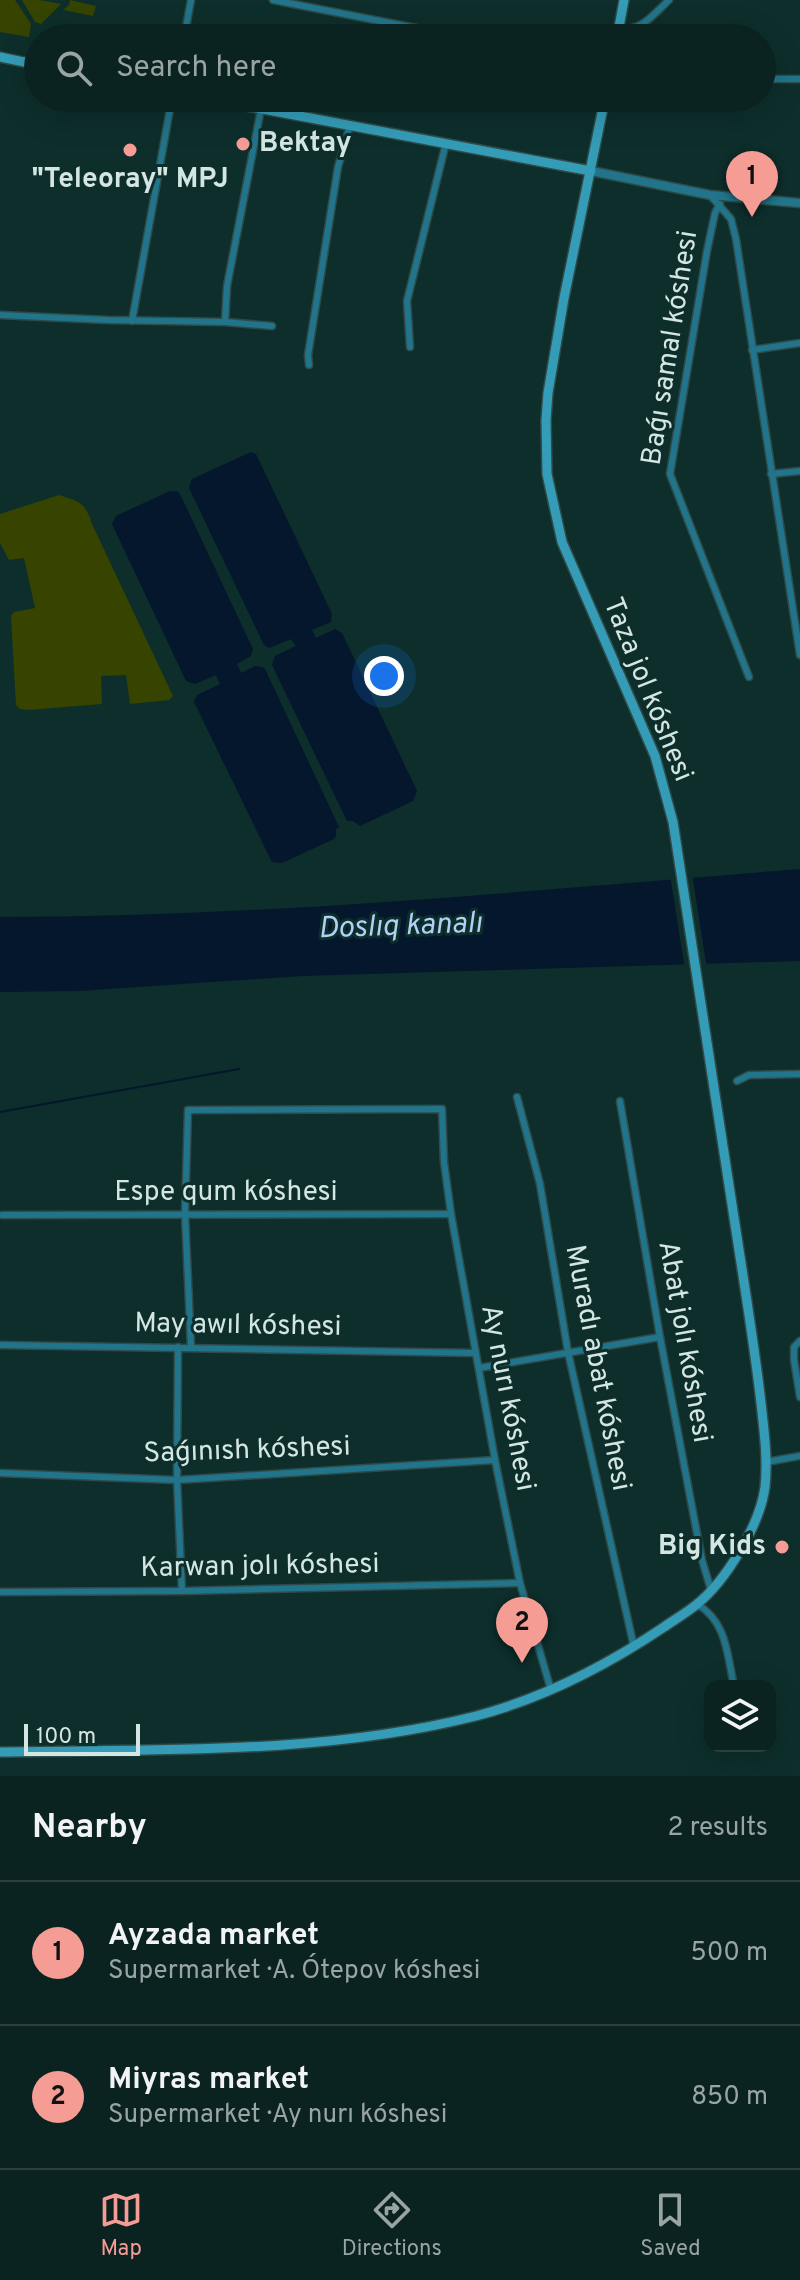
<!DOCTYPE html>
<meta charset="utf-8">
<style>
:root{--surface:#0a2220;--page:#182f2d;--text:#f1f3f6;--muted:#99a4a5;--line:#2a3f3e;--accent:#f59c95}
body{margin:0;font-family:Overpass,sans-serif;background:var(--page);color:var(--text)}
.controls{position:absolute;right:24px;bottom:24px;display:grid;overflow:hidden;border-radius:16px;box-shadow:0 8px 32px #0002}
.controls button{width:72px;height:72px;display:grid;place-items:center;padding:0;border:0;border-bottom:2px solid var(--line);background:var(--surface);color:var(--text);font:40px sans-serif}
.scale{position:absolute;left:24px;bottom:20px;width:116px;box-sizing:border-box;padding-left:8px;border:4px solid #d4e6e3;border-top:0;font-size:22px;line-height:28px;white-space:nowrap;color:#d4e6e3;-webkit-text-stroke:6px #0d2e2b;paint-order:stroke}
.you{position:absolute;left:384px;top:676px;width:28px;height:28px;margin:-20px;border:6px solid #fff;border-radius:50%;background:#1a73e8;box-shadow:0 0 0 12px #1a73e833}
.badge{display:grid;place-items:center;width:52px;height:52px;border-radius:50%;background:var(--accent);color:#111;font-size:26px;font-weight:700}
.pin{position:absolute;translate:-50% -66px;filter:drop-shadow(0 2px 4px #0008)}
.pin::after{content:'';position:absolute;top:42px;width:28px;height:24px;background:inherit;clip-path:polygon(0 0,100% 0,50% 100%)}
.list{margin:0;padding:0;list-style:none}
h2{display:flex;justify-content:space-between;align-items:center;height:104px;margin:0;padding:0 32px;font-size:34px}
h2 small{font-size:26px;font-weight:400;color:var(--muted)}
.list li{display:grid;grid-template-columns:52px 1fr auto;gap:24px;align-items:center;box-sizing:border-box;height:144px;padding:0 32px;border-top:2px solid var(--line)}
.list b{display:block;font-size:30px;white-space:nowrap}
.list p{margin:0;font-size:26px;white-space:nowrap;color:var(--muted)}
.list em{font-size:26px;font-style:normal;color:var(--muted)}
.icon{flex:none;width:44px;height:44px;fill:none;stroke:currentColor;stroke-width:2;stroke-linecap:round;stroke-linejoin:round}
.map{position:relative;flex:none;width:800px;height:1776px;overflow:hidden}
.search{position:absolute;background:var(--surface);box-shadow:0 8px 32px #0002;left:24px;right:24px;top:24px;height:88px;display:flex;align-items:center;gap:20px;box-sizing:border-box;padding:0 28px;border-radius:44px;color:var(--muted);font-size:30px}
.sheet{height:392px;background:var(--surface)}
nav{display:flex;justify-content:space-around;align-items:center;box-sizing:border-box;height:112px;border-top:2px solid var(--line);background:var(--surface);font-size:22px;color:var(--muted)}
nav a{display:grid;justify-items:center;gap:4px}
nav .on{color:var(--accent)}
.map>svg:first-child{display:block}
.green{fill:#364400}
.water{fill:#04172c}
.pier{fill:#0d2e2b}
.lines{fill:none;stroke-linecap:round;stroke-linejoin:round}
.stream{stroke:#04172c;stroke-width:2}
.minor-casing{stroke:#2d4b48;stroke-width:9}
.tertiary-casing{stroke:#2d4b48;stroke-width:11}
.secondary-casing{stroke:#2d4b48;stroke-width:12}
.minor{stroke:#21748a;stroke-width:6}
.tertiary{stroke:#21748a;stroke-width:8}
.secondary{stroke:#349cb7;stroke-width:9}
.poi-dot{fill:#f59c95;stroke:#0d2e2b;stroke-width:3}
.labels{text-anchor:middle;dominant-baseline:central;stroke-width:6;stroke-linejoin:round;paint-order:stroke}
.poi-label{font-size:28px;font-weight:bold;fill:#d4e6e3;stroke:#0d2e2b;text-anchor:start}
.street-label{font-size:28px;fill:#d4e6e3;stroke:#0d2e2b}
.water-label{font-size:30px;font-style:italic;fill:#b0d1f5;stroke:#0d2e2b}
</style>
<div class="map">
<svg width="800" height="1776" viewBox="0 0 800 1776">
<rect width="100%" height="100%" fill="#0d2e2b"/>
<g class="green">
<path d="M0,0H15L31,24L29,37L0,32Z"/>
<path d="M22,0H40L61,4L41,24L35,22Z"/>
<path d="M70,0L96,6L93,16L63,10L69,5Z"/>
<path d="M59,495C80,502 85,502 92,524L173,696L169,700L130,704L126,675L101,676L102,704L28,710L20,709L16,705L11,616L14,612L35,608L24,558L9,560L0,543V514Z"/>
</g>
<g class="water">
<path d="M251,452L256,454L332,614L331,622L312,630L316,638L335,629L342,633L417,791L413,801L360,826L353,821H347L272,665L275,656L296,646L291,639L269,648L264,645L189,488L192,479Z"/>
<path d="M170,491H177L180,494L253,649L251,656L237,664L241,673L255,666L262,667L265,669L339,827L336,829V836L334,839L282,863L272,862L270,858L194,702L197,695L220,684L216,675L195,684L186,681L112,524L116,516Z"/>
<path d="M800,869V961L302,976L79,991L0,992V917C267,917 534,890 800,869Z"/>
</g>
<path class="pier" d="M692,874L707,969L685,970L670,875Z"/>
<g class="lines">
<path class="stream" d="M0,1112L239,1069"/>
<defs>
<g id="minor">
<path d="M273,0L467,38"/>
<path d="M619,29C641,32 654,14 669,0"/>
<path d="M184,38L191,0"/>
<path d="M762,79H800"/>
<path d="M710,195L731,219L736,239L800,655"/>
<path d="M720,204L715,213L707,251L670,474L749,677"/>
<path d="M0,315L108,320L225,322L272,326"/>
<path d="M132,321L172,98"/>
<path d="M225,322L227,286L261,109"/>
<path d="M410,347L407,301L446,143"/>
<path d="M752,350L800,343"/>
<path d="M309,365L308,355L338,167L350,125"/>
<path d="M771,474L800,471"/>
<path d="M737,1081L749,1075L800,1074"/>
<path d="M517,1097L540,1184L568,1352L634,1647"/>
<path d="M620,1101L660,1337L702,1560L711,1590"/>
<path d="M2,1215L451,1214"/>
<path d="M800,1341L794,1347V1360L800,1397"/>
<path d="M0,1345L475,1353"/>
<path d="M178,1347L177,1480L182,1591"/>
<path d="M191,1347L185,1214L188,1110L442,1109L444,1162L451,1214L495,1460L520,1583L551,1690"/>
<path d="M479,1368L660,1337"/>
<path d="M766,1462L800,1456"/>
<path d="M0,1473L177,1480L495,1460"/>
<path d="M0,1592L182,1591L520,1583"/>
<path d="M697,1604C727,1622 727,1654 734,1686"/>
</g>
<path id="tertiary" d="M591,171L710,195L800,203"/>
<g id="secondary">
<path d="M617,38L624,0"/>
<path d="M0,57L38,65"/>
<path d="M204,98L591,171"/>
<path d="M0,1752C158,1749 322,1755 476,1716C544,1698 606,1666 664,1627C674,1620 686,1613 696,1605C726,1581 760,1525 765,1487C768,1459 764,1430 761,1403C755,1351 747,1301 739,1250C717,1107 695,965 673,822L655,756L562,542L547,474L546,420L548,393L564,298L605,98"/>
</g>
</defs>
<use href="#minor" class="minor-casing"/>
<use href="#tertiary" class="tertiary-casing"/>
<use href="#secondary" class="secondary-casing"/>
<use href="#minor" class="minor"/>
<use href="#tertiary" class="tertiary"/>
<use href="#secondary" class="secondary"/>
</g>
<g class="poi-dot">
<circle cx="243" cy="144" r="8"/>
<circle cx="130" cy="150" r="8"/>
<circle cx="782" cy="1547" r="8"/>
</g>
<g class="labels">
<g class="poi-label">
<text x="259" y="144">Bektay</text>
<text x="130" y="180" text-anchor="middle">"Teleoray" MPJ</text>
<text x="766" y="1547" text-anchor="end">Big Kids</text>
</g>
<g class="street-label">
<text transform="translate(671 348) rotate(-81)">Baǵı samal kóshesi</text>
<text transform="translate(647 690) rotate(68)">Taza jol kóshesi</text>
<text x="226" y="1193">Espe qum kóshesi</text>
<text transform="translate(238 1326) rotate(1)">May awıl kóshesi</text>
<text transform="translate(684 1342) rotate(80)">Abat jolı kóshesi</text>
<text transform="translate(597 1368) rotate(79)">Muradı abat kóshesi</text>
<text transform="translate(507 1398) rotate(79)">Ay nurı kóshesi</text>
<text transform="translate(247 1451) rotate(-2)">Saǵınısh kóshesi</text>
<text transform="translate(260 1567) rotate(-1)">Karwan jolı kóshesi</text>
</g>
<g class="water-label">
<text transform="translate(400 927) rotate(-2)">Doslıq kanalı</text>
</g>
</g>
</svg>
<div class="controls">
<button><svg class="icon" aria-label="layers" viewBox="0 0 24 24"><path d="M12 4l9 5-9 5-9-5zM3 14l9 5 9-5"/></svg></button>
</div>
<div class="scale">100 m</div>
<div class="you"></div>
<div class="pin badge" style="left:752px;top:217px">1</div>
<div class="pin badge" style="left:522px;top:1663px">2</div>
<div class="search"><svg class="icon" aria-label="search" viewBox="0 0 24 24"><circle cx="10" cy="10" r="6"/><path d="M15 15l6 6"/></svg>Search here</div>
</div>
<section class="sheet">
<h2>Nearby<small>2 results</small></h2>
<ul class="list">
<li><span class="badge">1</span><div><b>Ayzada market</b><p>Supermarket · A. Ótepov kóshesi</p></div><em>500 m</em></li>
<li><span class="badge">2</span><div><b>Miyras market</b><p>Supermarket · Ay nurı kóshesi</p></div><em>850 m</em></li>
</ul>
</section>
<nav>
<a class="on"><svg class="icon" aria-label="map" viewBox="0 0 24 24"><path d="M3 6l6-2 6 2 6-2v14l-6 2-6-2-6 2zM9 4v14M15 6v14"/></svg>Map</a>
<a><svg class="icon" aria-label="directions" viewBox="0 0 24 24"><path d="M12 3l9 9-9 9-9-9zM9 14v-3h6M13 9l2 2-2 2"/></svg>Directions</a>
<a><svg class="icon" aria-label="saved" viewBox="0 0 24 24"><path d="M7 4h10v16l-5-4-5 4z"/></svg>Saved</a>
</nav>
